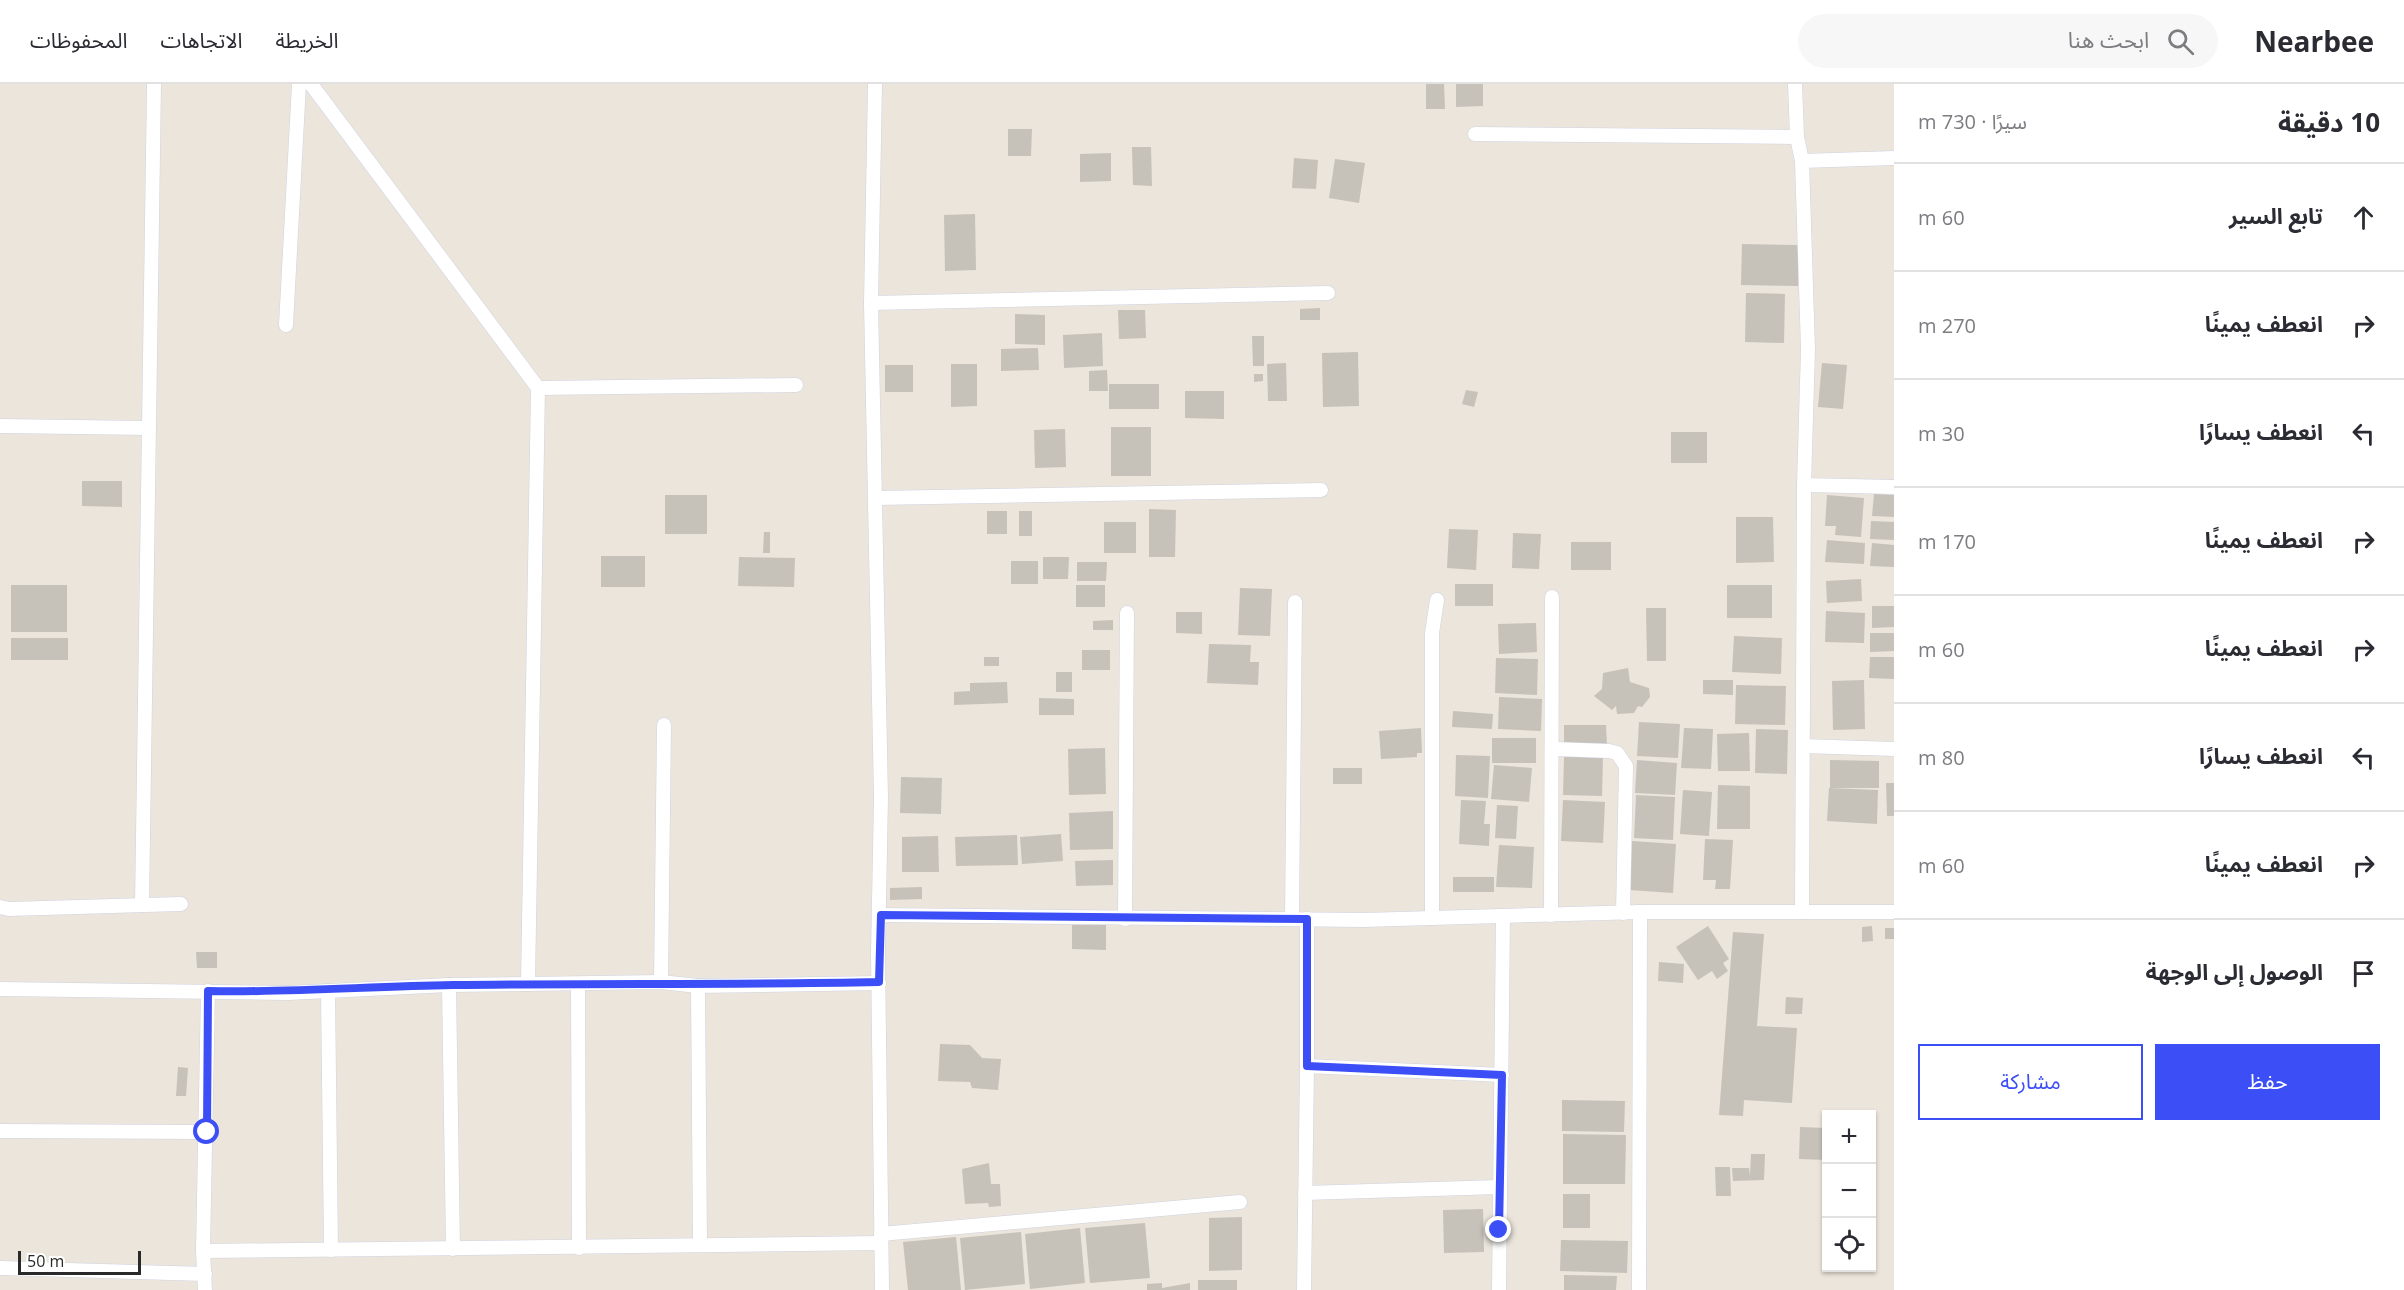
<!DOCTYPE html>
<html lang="ar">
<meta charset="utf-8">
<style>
:root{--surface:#fff;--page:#f7f7f7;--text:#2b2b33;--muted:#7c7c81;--line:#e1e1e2;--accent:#3c4ff7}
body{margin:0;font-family:"Open Sans","Noto Sans Arabic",sans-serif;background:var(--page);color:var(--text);direction:rtl}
.controls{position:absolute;right:18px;bottom:18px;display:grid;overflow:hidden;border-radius:0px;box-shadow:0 2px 4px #0004}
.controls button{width:54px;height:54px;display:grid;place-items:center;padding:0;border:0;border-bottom:2px solid var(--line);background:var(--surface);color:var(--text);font:30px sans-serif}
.scale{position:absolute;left:18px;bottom:15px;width:123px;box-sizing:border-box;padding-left:6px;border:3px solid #292929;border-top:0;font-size:16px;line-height:21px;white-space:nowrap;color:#292929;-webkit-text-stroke:4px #fff;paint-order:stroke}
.stop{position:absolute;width:18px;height:18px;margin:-14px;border:4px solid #3c4ff7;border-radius:50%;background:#fff}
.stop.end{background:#3c4ff7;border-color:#fff;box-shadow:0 2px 6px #0008}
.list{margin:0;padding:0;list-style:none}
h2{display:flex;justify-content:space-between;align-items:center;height:78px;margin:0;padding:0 24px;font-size:26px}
h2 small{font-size:20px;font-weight:400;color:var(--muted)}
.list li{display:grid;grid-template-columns:39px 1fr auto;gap:18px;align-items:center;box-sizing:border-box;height:108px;padding:0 24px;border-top:2px solid var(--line)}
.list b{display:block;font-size:22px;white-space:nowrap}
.list em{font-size:20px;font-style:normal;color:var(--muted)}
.actions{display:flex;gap:12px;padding:18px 24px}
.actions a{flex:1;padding:14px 0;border:2px solid var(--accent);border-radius:0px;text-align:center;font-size:21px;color:var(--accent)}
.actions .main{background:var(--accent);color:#fff}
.icon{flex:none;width:33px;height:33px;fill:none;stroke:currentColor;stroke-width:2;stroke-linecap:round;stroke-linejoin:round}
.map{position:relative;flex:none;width:1894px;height:1206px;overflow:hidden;direction:ltr}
header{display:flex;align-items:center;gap:36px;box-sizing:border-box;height:84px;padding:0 30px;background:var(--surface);border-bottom:2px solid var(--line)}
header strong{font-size:28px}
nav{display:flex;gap:33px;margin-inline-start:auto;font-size:21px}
.search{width:420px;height:54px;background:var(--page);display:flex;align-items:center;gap:15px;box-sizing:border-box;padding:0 21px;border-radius:33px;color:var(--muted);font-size:22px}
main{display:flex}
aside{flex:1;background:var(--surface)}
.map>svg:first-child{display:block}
.building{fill:#c6c2ba}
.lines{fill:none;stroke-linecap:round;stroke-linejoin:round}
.minor-casing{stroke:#d0d2e2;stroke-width:15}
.minor{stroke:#fff;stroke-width:14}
.route{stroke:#3c4ff7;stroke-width:8}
</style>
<header>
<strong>Nearbee</strong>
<div class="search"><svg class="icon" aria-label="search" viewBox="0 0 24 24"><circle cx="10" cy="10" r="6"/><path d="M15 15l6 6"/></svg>ابحث هنا</div>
<nav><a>الخريطة</a><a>الاتجاهات</a><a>المحفوظات</a></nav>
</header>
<main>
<aside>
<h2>10 دقيقة<small>سيرًا · 730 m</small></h2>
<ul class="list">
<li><svg class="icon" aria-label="ahead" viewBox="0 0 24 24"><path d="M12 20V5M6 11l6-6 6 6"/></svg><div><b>تابع السير</b></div><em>60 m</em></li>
<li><svg class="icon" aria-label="right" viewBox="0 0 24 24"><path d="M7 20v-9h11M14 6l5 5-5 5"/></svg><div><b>انعطف يمينًا</b></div><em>270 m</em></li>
<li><svg class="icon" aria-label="left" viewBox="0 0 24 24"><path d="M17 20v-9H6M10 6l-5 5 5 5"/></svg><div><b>انعطف يسارًا</b></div><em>30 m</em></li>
<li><svg class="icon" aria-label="right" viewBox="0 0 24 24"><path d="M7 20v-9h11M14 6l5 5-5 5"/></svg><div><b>انعطف يمينًا</b></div><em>170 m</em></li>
<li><svg class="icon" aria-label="right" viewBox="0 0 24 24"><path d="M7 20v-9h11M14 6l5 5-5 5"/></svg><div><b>انعطف يمينًا</b></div><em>60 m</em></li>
<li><svg class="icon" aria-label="left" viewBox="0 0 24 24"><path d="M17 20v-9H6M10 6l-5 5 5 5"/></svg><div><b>انعطف يسارًا</b></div><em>80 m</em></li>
<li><svg class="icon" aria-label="right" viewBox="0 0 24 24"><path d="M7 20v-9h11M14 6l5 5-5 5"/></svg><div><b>انعطف يمينًا</b></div><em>60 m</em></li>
<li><svg class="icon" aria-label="arrive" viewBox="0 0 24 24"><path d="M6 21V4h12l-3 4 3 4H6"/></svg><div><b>الوصول إلى الوجهة</b></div></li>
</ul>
<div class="actions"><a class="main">حفظ</a><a>مشاركة</a></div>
</aside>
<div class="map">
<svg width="1894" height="1206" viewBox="0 0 1894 1206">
<rect width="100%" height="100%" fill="#ebe5db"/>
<g class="building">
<path d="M1426,0H1444L1445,25H1426Z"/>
<path d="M1456,0H1483V22L1456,23Z"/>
<path d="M1008,45H1032L1031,72H1008Z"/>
<path d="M1132,63H1151L1152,102L1133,101Z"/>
<path d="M1111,69V97L1080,98V70Z"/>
<path d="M1294,74L1318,76L1316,105L1292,104Z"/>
<path d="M1335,75L1365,79L1359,119L1329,114Z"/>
<path d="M975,130L976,186L945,187L944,131Z"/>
<path d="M1742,160L1799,161L1798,202L1741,201Z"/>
<path d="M1746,209L1785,210L1784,259L1745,258Z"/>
<path d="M1320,224V236H1300V225Z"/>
<path d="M1118,226H1145L1146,254L1119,255Z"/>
<path d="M1015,230L1045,231V261L1015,260Z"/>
<path d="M1102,249L1103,282L1064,284L1063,251Z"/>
<path d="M1252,252H1264V282H1253Z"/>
<path d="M1038,264L1039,286L1001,287V265Z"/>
<path d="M1358,268L1359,322L1323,323L1322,269Z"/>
<path d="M1286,279L1287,317H1268L1267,280Z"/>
<path d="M1822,279L1847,281L1843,325L1818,323Z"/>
<path d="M951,280H977V322L951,323Z"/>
<rect x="885" y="281" width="28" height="27"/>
<path d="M1107,286L1108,307H1089V287Z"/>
<path d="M1254,290H1263V297L1254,298Z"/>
<rect x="1109" y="300" width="50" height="25"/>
<path d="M1466,306L1478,308L1474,323L1462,320Z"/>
<path d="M1185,307H1224V335L1185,334Z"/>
<rect x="1111" y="343" width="40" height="49"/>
<path d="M1065,345L1066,383L1035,384L1034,346Z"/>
<rect x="1671" y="348" width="36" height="31"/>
<path d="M82,397H122V423L82,422Z"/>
<path d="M1874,410L1894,411V433L1872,432Z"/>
<rect x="665" y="411" width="42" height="39"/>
<path d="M1827,411L1864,414L1861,453L1835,451L1836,442H1825Z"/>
<path d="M1149,425L1176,426L1175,473H1149Z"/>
<rect x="987" y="427" width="20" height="23"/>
<rect x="1019" y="427" width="13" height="25"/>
<path d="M1736,433H1773L1774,478L1736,479Z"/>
<path d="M1871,437L1894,438V456L1870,455Z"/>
<rect x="1104" y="438" width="32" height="31"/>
<path d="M1449,445L1478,446L1476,486L1447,484Z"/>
<path d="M764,448H770V469H763Z"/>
<path d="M1513,449L1541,450L1539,485L1512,484Z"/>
<path d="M1827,456L1865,459L1864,480L1825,478Z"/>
<rect x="1571" y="458" width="40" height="28"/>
<path d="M1872,459L1894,461V483L1870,482Z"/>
<rect x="601" y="472" width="44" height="31"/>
<path d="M739,473L795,474L794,503L738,502Z"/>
<path d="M1043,473H1069L1068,495H1043Z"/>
<rect x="1011" y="477" width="27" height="23"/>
<path d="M1077,478H1107L1106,497H1077Z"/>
<path d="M1861,495L1862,517L1827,519L1826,497Z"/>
<rect x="1455" y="500" width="38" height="22"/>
<rect x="11" y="501" width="56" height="47"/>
<rect x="1076" y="501" width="29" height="22"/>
<rect x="1727" y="501" width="45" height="33"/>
<path d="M1240,504L1272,505L1270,552L1238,551Z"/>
<path d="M1872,522H1894V543L1872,544Z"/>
<path d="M1646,524H1666V577H1647Z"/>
<path d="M1826,527L1865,529L1864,559L1825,558Z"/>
<path d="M1176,528H1202V550L1176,549Z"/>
<path d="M1113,536V546H1093V537Z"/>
<path d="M1536,539L1537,568L1499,570L1498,540Z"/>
<path d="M1870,549H1894V567L1870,568Z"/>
<path d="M1734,552L1782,554L1781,590L1732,588Z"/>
<rect x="11" y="554" width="57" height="22"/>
<path d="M1209,560L1251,561L1250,578H1259L1258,601L1207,599Z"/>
<rect x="1082" y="566" width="28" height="20"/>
<rect x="984" y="573" width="15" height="9"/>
<path d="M1870,573H1894V595L1869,594Z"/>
<path d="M1496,574L1538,575L1537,611L1495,609Z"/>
<path d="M1628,584L1630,598L1649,604L1650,613L1642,623L1638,622L1634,629L1617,630L1616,622L1612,626L1594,612L1602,605L1603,589Z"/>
<rect x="1056" y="588" width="16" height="20"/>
<path d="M1703,596H1733V611L1703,610Z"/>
<path d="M1864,596L1865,645L1833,646L1832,597Z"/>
<path d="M1007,598L1008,619L954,621V608L970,607V599Z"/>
<path d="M1736,601L1786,602L1785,641L1735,640Z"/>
<path d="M1499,613L1542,615L1541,647L1498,645Z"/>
<path d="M1039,614L1074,615V631H1039Z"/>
<path d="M1453,627L1493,630L1492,645L1452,643Z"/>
<path d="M1639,638L1680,640L1678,674L1637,672Z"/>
<path d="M1564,641H1606L1607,663H1564Z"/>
<path d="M1421,644L1422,669H1417V673L1381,675L1379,647Z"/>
<path d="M1684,644L1713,645L1711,685L1681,684Z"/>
<path d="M1756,645L1788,646L1787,690L1755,689Z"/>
<path d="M1749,649L1750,687H1718L1717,650Z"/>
<rect x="1492" y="654" width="44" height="25"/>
<path d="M1105,664L1106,710L1069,711L1068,665Z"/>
<path d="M1456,671L1490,672L1488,714L1455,712Z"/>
<path d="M1564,673H1603L1602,712L1563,711Z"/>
<path d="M1637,676L1677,679L1675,711L1635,709Z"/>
<path d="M1830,676L1879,677V704H1830Z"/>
<path d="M1494,681L1532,684L1529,718L1491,715Z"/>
<rect x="1333" y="684" width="29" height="16"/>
<path d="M901,693L942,694L941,730L900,729Z"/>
<path d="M1886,699H1894V732H1887Z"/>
<path d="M1718,701L1750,702V745H1717Z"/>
<path d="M1829,704L1878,706L1877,740L1827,737Z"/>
<path d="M1683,706L1712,708L1709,752L1680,750Z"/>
<path d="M1636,711L1675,713L1673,756L1634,754Z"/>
<path d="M1461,716L1486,717L1484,740H1490L1489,762L1459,760Z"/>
<path d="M1563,716L1605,718L1603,759L1561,757Z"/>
<path d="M1497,721L1518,722L1516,755L1495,754Z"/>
<path d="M1113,727V765L1070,766L1069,729Z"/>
<path d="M1061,750L1063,777L1022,780L1020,753Z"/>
<path d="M1017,751L1018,781L956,782L955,753Z"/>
<path d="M938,752L939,788H902V753Z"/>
<path d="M1705,755L1733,756L1730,805H1715L1716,796H1703Z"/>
<path d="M1632,757L1676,760L1673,809L1629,806Z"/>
<path d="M1499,761L1534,763L1532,804L1496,803Z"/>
<path d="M1113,776V801L1076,802L1075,777Z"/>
<rect x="1453" y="793" width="41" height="15"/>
<path d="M922,803V815L890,816V804Z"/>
<path d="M1072,841H1106V866L1072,865Z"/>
<path d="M1708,842L1729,875L1723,879L1728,887L1717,895L1712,887L1698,896L1676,863Z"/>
<path d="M1872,842L1873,857L1862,858V843Z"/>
<rect x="1885" y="844" width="9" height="11"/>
<path d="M1733,848L1764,850L1757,942L1797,944L1792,1019L1744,1016L1743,1032L1719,1031Z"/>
<path d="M196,868H217V884H197Z"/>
<path d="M1659,878L1684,880L1683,899L1658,897Z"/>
<path d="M1786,913L1803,914L1802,930H1785Z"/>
<path d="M940,960L970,961L982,974L1001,975L998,1006L972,1004L970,998L938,997Z"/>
<path d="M178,983L188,984L186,1012H176Z"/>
<path d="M1562,1016L1625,1017L1624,1048L1562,1047Z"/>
<path d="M1800,1043L1826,1044V1076L1799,1075Z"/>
<path d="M1563,1050L1626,1051L1625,1100H1563Z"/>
<path d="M1751,1070H1765L1764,1096L1733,1097L1732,1084H1749L1750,1092Z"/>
<path d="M989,1079L991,1100H1000L1001,1122L989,1123L988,1119L965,1120L962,1085Z"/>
<path d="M1715,1083H1730L1731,1112H1716Z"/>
<rect x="1563" y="1110" width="27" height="34"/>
<path d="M1483,1125L1484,1168L1444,1169L1443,1126Z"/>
<path d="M1242,1133V1186L1209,1187V1134Z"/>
<path d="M1145,1139L1150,1194L1090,1199L1085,1144Z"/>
<path d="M1080,1144L1085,1199L1030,1205L1025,1150Z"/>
<path d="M1021,1148L1025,1200L965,1206L960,1154Z"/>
<path d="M956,1153L961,1206H908L903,1158Z"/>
<path d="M1561,1156L1628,1157L1627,1189L1560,1187Z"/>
<path d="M1564,1191L1617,1192L1616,1206H1564Z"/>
<rect x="1198" y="1196" width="39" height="10"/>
<path d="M1162,1199V1204L1190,1199V1206H1147V1200Z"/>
</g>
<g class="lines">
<defs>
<g id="minor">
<path d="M311,0L538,304L528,900"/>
<path d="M875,0L871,219L881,714L878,869L882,1206"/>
<path d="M1795,0L1797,53L1802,77L1808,265L1804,401L1802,828"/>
<path d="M1475,50L1797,53"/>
<path d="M1802,77L1894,74"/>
<path d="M871,219L1328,209"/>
<path d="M286,241L299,0"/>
<path d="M538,304L796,301"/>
<path d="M0,342L149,344"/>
<path d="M1804,401L1894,403"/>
<path d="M876,414L1321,406"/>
<path d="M1803,662L1894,665"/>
<path d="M1554,665L1609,667L1617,669L1626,682L1623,829"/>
<path d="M142,821L154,0"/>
<path d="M0,823L9,825L181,820"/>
<path d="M881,831L1363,836L1640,828H1894"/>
<path d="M1551,831L1552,513"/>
<path d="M1432,834V549L1437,516"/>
<path d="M1125,835L1127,529"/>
<path d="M1292,835L1295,518"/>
<path d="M661,898L664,641"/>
<path d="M578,900L579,1164"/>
<path d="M449,901L453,1165"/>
<path d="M698,902L700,1161"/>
<path d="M0,905L288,909L449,901L661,898L698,902L879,899"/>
<path d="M328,907L331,1166"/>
<path d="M1307,982V835"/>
<path d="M0,1047L207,1048"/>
<path d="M1305,1109L1499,1103"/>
<path d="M881,1150L1240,1118"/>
<path d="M203,1167L881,1159"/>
<path d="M0,1184L205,1190"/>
<path d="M205,1206L203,1167L208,907"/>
<path d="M1304,1206L1307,982L1502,991"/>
<path d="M1499,1206L1503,833"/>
<path d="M1639,1206L1640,828"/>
</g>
</defs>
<use href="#minor" class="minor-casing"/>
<use href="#minor" class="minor"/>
</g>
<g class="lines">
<path class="route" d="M207,1048L208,907C290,909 371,902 453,901C595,899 737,901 879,898L881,831L1307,835V982L1502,991L1499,1146"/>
</g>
</svg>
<div class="controls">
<button>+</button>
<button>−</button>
<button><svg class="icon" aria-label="locate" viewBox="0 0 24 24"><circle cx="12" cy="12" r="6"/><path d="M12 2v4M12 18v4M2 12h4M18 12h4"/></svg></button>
</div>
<div class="scale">50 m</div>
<div class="stop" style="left:207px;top:1048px"></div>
<div class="stop end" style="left:1499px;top:1146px"></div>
</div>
</main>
